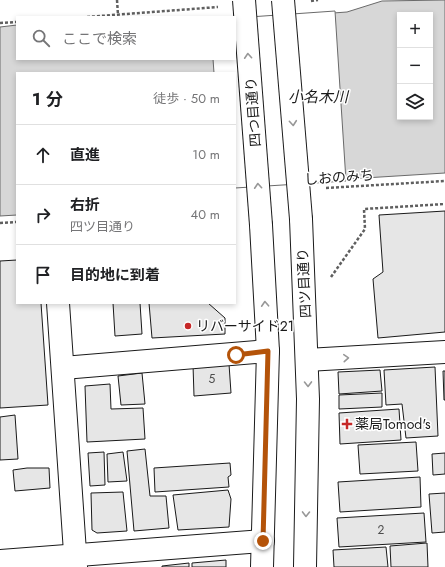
<!DOCTYPE html>
<html lang="ja">
<meta charset="utf-8">
<style>
body{margin:0;font-family:Jost,"Noto Sans JP",sans-serif;background:#f2f2f2;color:#202124}
.controls{position:absolute;right:12px;top:12px;display:grid;overflow:hidden;border-radius:0px;box-shadow:0 2px 6px #0003}
.controls button{width:36px;height:36px;display:grid;place-items:center;padding:0;border:0;border-bottom:1px solid #e0e0e0;background:#fff;color:#202124;font:20px sans-serif}
.stop{position:absolute;width:12px;height:12px;margin:-9px;border:3px solid #b45309;border-radius:50%;background:#fff}
.stop.end{background:#b45309;border-color:#fff;box-shadow:0 1px 4px #0008}
.list{margin:0;padding:0;list-style:none}
h2{display:flex;justify-content:space-between;align-items:center;height:52px;margin:0;padding:0 16px;font-size:17px}
h2 small{font-size:13px;font-weight:400;color:#757577}
.list li{display:grid;grid-template-columns:26px 1fr auto;gap:12px;align-items:center;box-sizing:border-box;height:60px;padding:0 16px;border-top:1px solid #e0e0e0}
.list b{display:block;font-size:15px;white-space:nowrap}
.list p{margin:0;font-size:13px;white-space:nowrap;color:#757577}
.list em{font-size:13px;font-style:normal;color:#757577}
.icon{flex:none;width:22px;height:22px;fill:none;stroke:currentColor;stroke-width:2;stroke-linecap:round;stroke-linejoin:round}
.map{position:relative;flex:none;width:445px;height:567px;overflow:hidden}
.search{position:absolute;background:#fff;box-shadow:0 2px 6px #0003;left:16px;top:16px;width:220px;height:44px;display:flex;align-items:center;gap:10px;box-sizing:border-box;padding:0 14px;border-radius:0px;color:#757577;font-size:15px}
.panel{position:absolute;background:#fff;box-shadow:0 2px 6px #0003;left:16px;top:72px;width:220px;height:232px;border-radius:0px}
.map>svg:first-child{display:block}
.water{fill:#d7d7d7;stroke:#6a6a6a;fill-rule:evenodd}
.pier{fill:#fff;stroke:#6a6a6a}
.building{fill:#e6e6e6;stroke:#1a1a1a}
.lines{fill:none;stroke-linecap:round;stroke-linejoin:round}
.street-casing{stroke:#1a1a1a;stroke-width:24}
.secondary-casing{stroke:#1a1a1a;stroke-width:24}
.path{stroke:#5f5f5f;stroke-width:2.5;stroke-dasharray:3 2;stroke-linecap:butt}
.street{stroke:#fff;stroke-width:22}
.secondary{stroke:#fff;stroke-width:22}
.secondary-bridge-casing{stroke:#1a1a1a;stroke-width:24;stroke-linecap:butt}
.secondary-bridge{stroke:#fff;stroke-width:22}
.oneway{stroke:#989898}
.route{stroke:#b45309;stroke-width:5}
.poi-dot{fill:#c62828;stroke:#fff;stroke-width:1.5}
.labels{text-anchor:middle;dominant-baseline:central;stroke-width:3;stroke-linejoin:round;paint-order:stroke}
.number-label{font-size:12px;fill:#4d4d4d}
.street-label{font-size:14px;fill:#1a1a1a;stroke:#fff}
.poi-label{font-size:14px;fill:#1a1a1a;stroke:#fff;text-anchor:start}
.water-label{font-size:15px;font-style:italic;fill:#1a1a1a;stroke:#fff}
</style>
<div class="map">
<svg width="445" height="567" viewBox="0 0 445 567">
<rect width="100%" height="100%" fill="#fff"/>
<path class="water" d="M 445,0 L 445,173 L 235,186 L 235,73 L 17,73 L 17,215 L 0,216 L 0,27 L 17,25 L 17,59 L 235,59 L 235,20 L 347,12 L 382,1 ZM 400,15 L 430,15 L 430,117 L 400,117 Z"/>
<path class="pier" d="M 335,11 L 346,181 L 235,188 L 235,73 L 214,73 L 213,59 L 235,59 L 235,18 Z"/>
<g class="building">
<path d="M 445,211 L 445,332 L 378,338 L 373,279 L 383,272 L 379,215 Z"/>
<path d="M 17,260 L 17,303 L 41,303 L 48,405 L 0,408 L 0,261 Z"/>
<path d="M 113,303 L 140,303 L 142,334 L 115,336 Z"/>
<path d="M 149,303 L 208,303 L 225,318 L 225,334 L 152,338 Z"/>
<path d="M 229,364 L 231,393 L 194,396 L 193,365 Z"/>
<path d="M 435,367 L 438,436 L 406,438 L 402,404 L 386,405 L 384,370 Z"/>
<path d="M 380,370 L 382,391 L 339,394 L 338,372 Z"/>
<path d="M 443,371 L 445,371 L 445,400 L 444,400 Z"/>
<path d="M 142,373 L 145,404 L 121,405 L 118,376 Z"/>
<path d="M 110,384 L 111,409 L 143,408 L 145,439 L 87,442 L 85,386 Z"/>
<path d="M 382,393 L 382,407 L 339,409 L 339,395 Z"/>
<path d="M 399,409 L 401,440 L 340,444 L 339,413 Z"/>
<path d="M 15,415 L 18,459 L 0,460 L 0,417 Z"/>
<path d="M 416,442 L 418,471 L 360,474 L 358,445 Z"/>
<path d="M 145,449 L 150,496 L 166,496 L 169,528 L 134,531 L 127,451 Z"/>
<path d="M 104,452 L 105,485 L 90,486 L 88,453 Z"/>
<path d="M 123,452 L 127,481 L 108,482 L 107,454 Z"/>
<path d="M 445,453 L 445,474 L 433,475 L 432,454 Z"/>
<path d="M 230,463 L 231,475 L 228,477 L 229,487 L 155,492 L 154,468 Z"/>
<path d="M 27,468 L 49,468 L 50,488 L 15,491 L 13,470 Z"/>
<path d="M 420,477 L 421,507 L 340,512 L 338,482 Z"/>
<path d="M 228,490 L 231,499 L 229,527 L 178,530 L 173,495 Z"/>
<path d="M 123,492 L 127,531 L 97,533 L 92,530 L 91,493 Z"/>
<path d="M 445,493 L 445,532 L 432,533 L 429,494 Z"/>
<path d="M 424,513 L 426,542 L 339,547 L 337,518 Z"/>
<path d="M 427,543 L 428,567 L 391,567 L 390,546 Z"/>
<path d="M 386,547 L 388,567 L 334,567 L 333,550 Z"/>
<path d="M 226,560 L 226,567 L 192,567 L 192,563 Z"/>
<path d="M 189,563 L 189,567 L 162,567 L 162,566 Z"/>
</g>
<g class="lines">
<g class="street-casing">
<g id="street">
<path d="M 58,303 L 76,567"/>
<path d="M 307,360 L 445,352"/>
<path d="M 63,368 L 268,351"/>
<path d="M 0,561 L 263,541"/>
</g>
</g>
<g class="secondary-casing">
<g id="secondary">
<path d="M 301,219 L 308,399 L 305,567"/>
<path d="M 261,225 L 268,351 L 262,567"/>
</g>
</g>
<g class="path">
<path d="M 117,0 L 118,15"/>
<path d="M 311,1 L 318,0"/>
<path d="M 87,17 L 218,7"/>
<path d="M 0,23 L 17,22"/>
<path d="M 326,188 L 445,181"/>
<path d="M 0,223 L 17,222"/>
<path d="M 331,277 L 365,229 L 364,209 L 445,204"/>
</g>
<use href="#street" class="street"/>
<use href="#secondary" class="secondary"/>
<g class="secondary-bridge-casing">
<g id="secondary-bridge">
<path d="M 244,0 L 261,225"/>
<path d="M 283,0 L 301,219"/>
</g>
</g>
<use href="#secondary-bridge" class="secondary-bridge"/>
</g>
<defs><path id="oneway-chevron" d="M-2-3.5L2.5 0L-2 3.5" fill="none" stroke-width="1.6" stroke-linecap="round" stroke-linejoin="round"/></defs>
<g class="oneway">
<use href="#oneway-chevron" transform="translate(248 56) rotate(-94)"/>
<use href="#oneway-chevron" transform="translate(293 123) rotate(85)"/>
<use href="#oneway-chevron" transform="translate(258 186) rotate(-94)"/>
<use href="#oneway-chevron" transform="translate(265 304) rotate(-93)"/>
<use href="#oneway-chevron" transform="translate(346 358) rotate(-4)"/>
<use href="#oneway-chevron" transform="translate(308 384) rotate(89)"/>
<use href="#oneway-chevron" transform="translate(306 514) rotate(91)"/>
</g>
<g class="lines">
<path class="route" d="M 236,355 L 268,351 L 263,541"/>
</g>
<g class="poi-dot">
<circle cx="188" cy="326" r="4"/>
<path d="M345 418h4v4h4v4h-4v4h-4v-4h-4v-4h4z"/>
</g>
<g class="labels">
<g class="number-label">
<text x="212" y="379">5</text>
<text x="381" y="530">2</text>
</g>
<g class="street-label">
<text transform="translate(253 112) rotate(-94)">四つ目通り</text>
<text transform="translate(339 177) rotate(-4)">しおのみち</text>
<text transform="translate(304 283) rotate(-93)">四ツ目通り</text>
</g>
<g class="poi-label">
<text x="196" y="326">リバーサイド21</text>
<text x="355" y="424">薬局Tomod's</text>
</g>
<g class="water-label">
<text x="318" y="97">小名木川</text>
</g>
</g>
</svg>
<div class="controls">
<button>+</button>
<button>−</button>
<button><svg class="icon" aria-label="layers" viewBox="0 0 24 24"><path d="M12 4l9 5-9 5-9-5zM3 14l9 5 9-5"/></svg></button>
</div>
<div class="stop" style="left:236px;top:355px"></div>
<div class="stop end" style="left:263px;top:541px"></div>
<div class="search"><svg class="icon" aria-label="search" viewBox="0 0 24 24"><circle cx="10" cy="10" r="6"/><path d="M15 15l6 6"/></svg>ここで検索</div>
<section class="panel">
<h2>1 分<small>徒歩 · 50 m</small></h2>
<ul class="list">
<li><svg class="icon" aria-label="ahead" viewBox="0 0 24 24"><path d="M12 20V5M6 11l6-6 6 6"/></svg><div><b>直進</b></div><em>10 m</em></li>
<li><svg class="icon" aria-label="right" viewBox="0 0 24 24"><path d="M7 20v-9h11M14 6l5 5-5 5"/></svg><div><b>右折</b><p>四ツ目通り</p></div><em>40 m</em></li>
<li><svg class="icon" aria-label="arrive" viewBox="0 0 24 24"><path d="M6 21V4h12l-3 4 3 4H6"/></svg><div><b>目的地に到着</b></div></li>
</ul>
</section>
</div>
